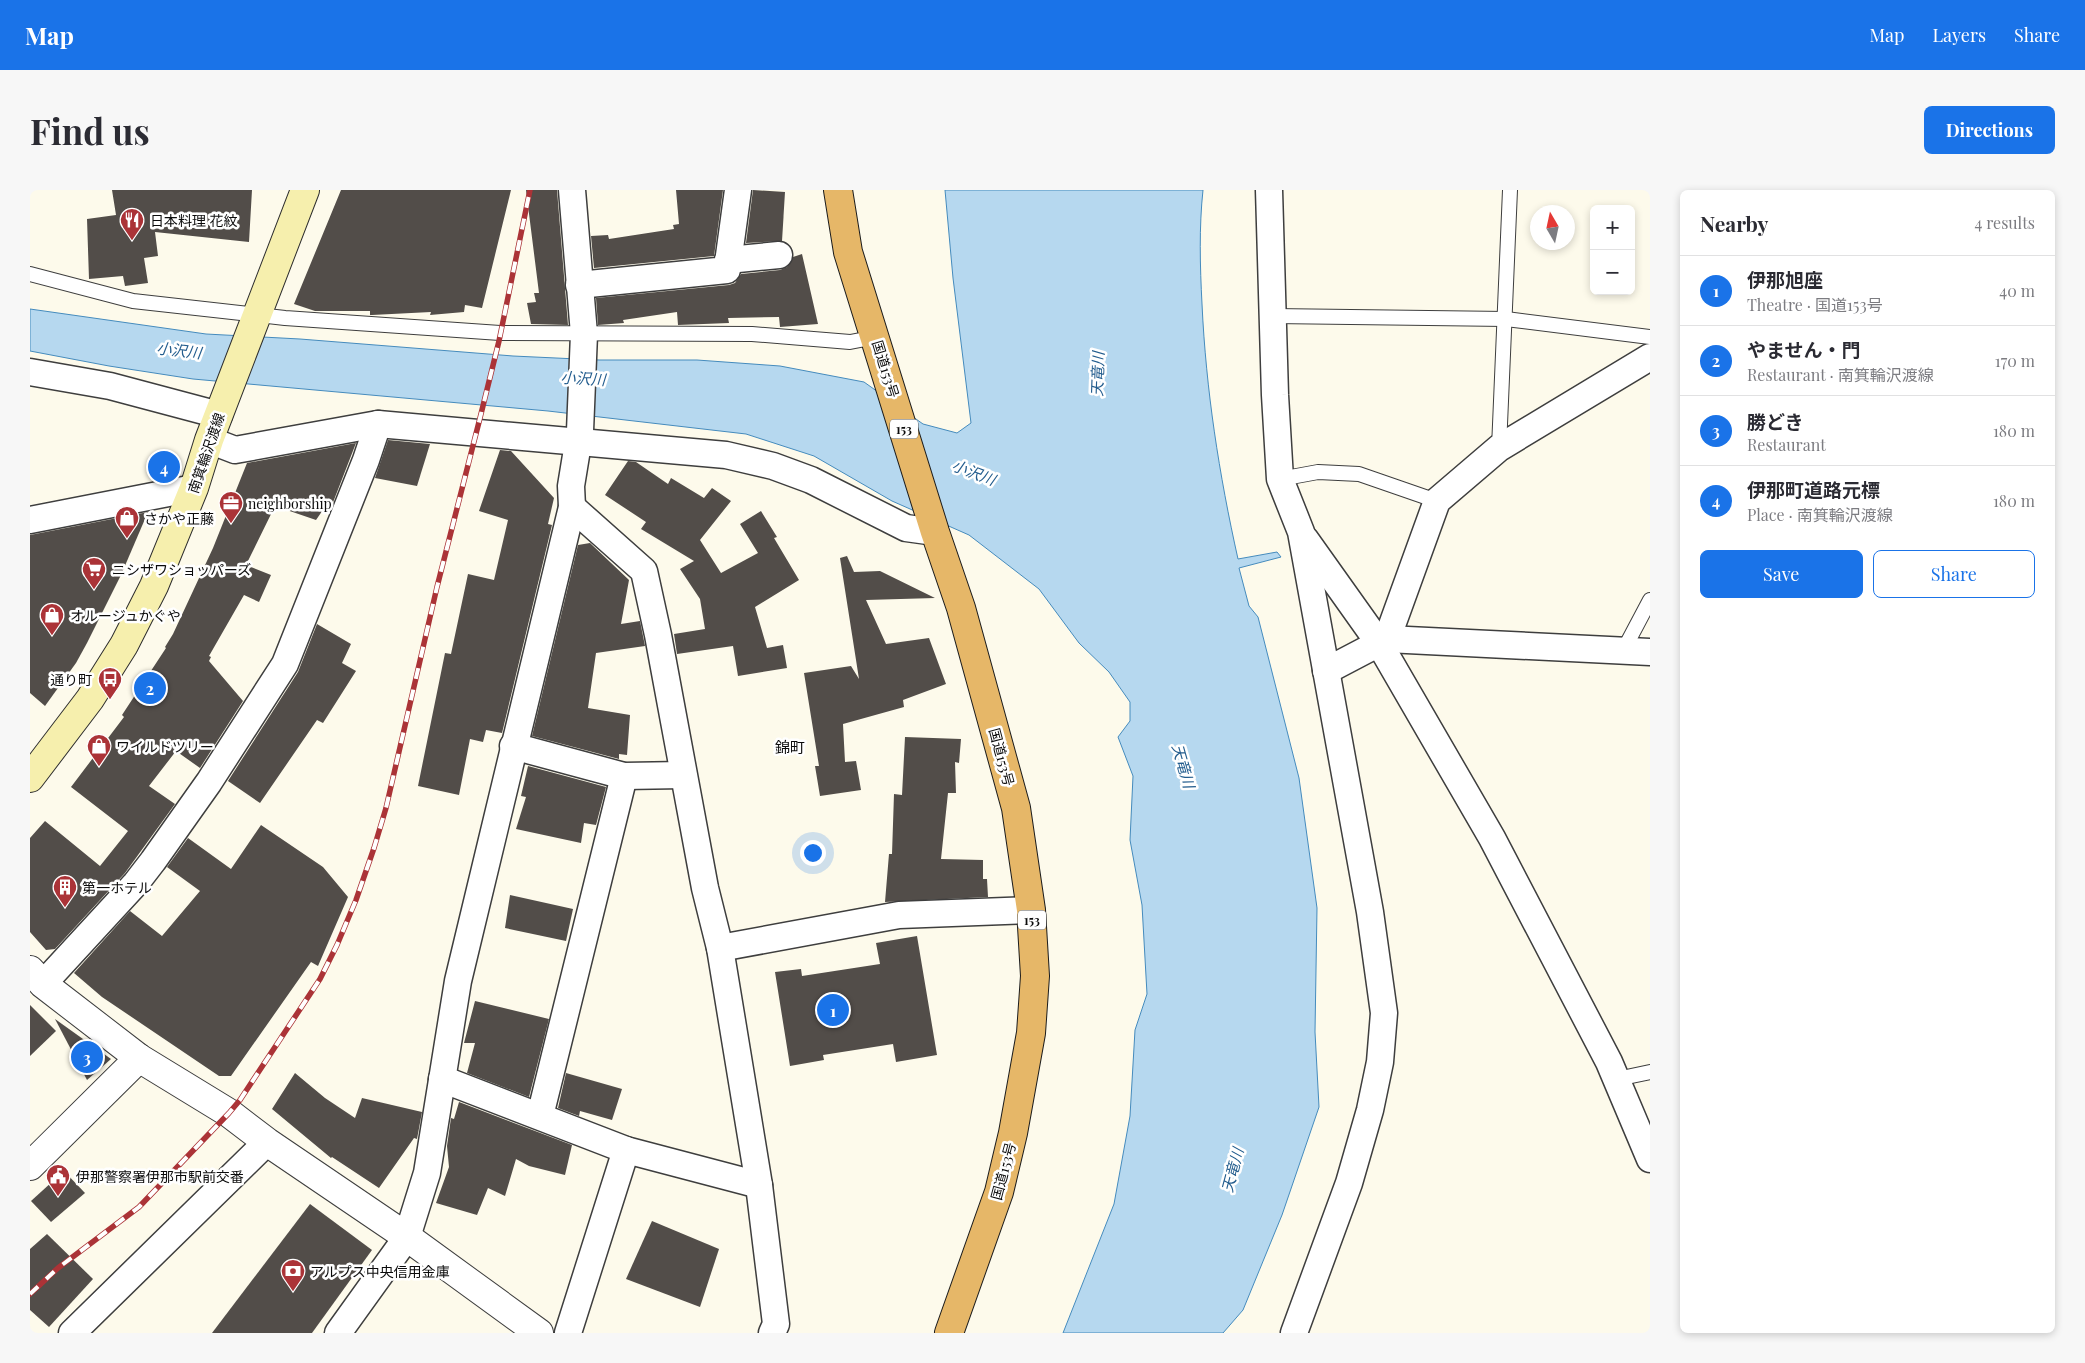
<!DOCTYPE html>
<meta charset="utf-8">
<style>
body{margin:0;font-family:"Playfair Display","Noto Sans JP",serif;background:#f7f7f7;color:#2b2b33}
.controls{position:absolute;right:15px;top:15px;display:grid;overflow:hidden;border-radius:8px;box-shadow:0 2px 8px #0003}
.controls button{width:45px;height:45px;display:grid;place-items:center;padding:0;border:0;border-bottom:1px solid #e1e1e2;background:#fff;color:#2b2b33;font:25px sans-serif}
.compass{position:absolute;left:1500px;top:15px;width:45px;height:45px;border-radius:50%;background:#fff;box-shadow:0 2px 8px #0003;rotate:351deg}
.you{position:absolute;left:782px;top:662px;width:18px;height:18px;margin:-12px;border:4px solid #fff;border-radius:50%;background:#1a73e8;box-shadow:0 0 0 8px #1a73e833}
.badge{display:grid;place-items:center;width:32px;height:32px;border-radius:50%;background:#1a73e8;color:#fff;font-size:16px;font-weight:700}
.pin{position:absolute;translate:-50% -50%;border:2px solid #fff;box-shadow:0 1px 5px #0006}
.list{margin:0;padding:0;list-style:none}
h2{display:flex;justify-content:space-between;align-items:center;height:65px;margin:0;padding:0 20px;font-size:21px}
h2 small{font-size:16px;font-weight:400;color:#7c7c81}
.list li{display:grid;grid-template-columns:32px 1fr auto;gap:15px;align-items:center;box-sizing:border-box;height:70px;padding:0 20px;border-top:1px solid #e1e1e2}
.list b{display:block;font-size:19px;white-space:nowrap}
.list p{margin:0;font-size:16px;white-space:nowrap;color:#7c7c81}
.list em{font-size:16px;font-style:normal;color:#7c7c81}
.actions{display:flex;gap:10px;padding:15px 20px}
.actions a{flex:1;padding:11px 0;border:1px solid #1a73e8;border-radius:8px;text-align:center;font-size:18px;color:#1a73e8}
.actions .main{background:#1a73e8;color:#fff}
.map{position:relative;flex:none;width:1620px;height:1143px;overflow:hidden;border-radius:8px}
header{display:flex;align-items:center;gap:30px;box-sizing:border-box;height:70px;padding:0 25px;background:#1a73e8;color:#fff}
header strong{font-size:24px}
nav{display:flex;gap:28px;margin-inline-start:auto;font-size:18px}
.intro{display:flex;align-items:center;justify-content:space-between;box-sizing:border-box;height:120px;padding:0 30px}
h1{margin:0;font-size:35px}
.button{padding:12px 22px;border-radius:8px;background:#1a73e8;color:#fff;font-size:18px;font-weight:700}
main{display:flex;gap:30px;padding:0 30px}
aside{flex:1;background:#fff;border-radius:8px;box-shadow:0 2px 8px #0003}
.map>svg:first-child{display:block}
.water{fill:#b6d8ef;stroke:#458bbd}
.building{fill:#524d49}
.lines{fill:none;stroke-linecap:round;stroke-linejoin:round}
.service-casing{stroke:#3e3e3e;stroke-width:16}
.minor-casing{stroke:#3e3e3e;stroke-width:29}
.tertiary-casing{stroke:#3e3e3e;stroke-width:30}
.secondary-casing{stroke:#2d2d2d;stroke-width:30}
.trunk-casing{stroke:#1c1c1c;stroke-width:30}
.service{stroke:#fff;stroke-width:14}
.minor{stroke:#fff;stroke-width:26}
.tertiary{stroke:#fff;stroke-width:28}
.secondary{stroke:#f6efad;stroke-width:28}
.trunk{stroke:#e6b768;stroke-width:28}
.rail-casing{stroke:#ab3337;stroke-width:5.5}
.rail{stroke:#fff;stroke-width:4;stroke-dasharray:11;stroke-linecap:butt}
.labels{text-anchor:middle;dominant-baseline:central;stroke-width:5;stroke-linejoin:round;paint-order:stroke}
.shield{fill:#fff;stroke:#545454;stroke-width:1}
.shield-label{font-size:12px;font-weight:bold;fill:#0b0b0b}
.poi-label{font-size:14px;fill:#0b0b0b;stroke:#fff;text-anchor:start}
.street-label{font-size:14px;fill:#0b0b0b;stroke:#fff}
.water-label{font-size:15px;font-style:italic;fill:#235d8e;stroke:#fff}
.neighbourhood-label{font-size:15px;fill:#0b0b0b;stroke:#fff}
</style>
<header>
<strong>Map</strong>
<nav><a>Map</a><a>Layers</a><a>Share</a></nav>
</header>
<div class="intro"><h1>Find us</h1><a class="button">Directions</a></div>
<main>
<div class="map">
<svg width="1620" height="1143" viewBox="0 0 1620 1143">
<rect width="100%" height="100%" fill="#fdfaeb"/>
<path class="water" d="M 915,0 L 1173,0 C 1169,37 1170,76 1172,114 C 1176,200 1189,284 1208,369 L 1247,362 L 1251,367 L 1209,378 L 1219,416 L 1228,427 L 1269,588 L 1287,718 L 1285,842 L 1289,917 L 1252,1025 L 1213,1120 L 1193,1143 L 1033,1143 L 1084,1014 L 1100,926 L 1105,840 L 1117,804 L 1112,715 L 1100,650 L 1103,586 L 1088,547 L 1100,531 L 1100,512 L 1079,482 L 1049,453 L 1009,399 L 939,345 L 862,311 L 784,266 L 716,244 L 518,221 L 163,189 L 79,176 L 0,161 L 0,119 L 176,144 L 270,149 L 483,166 L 569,170 L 667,170 L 750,176 L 834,192 L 893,234 L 927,243 L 941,233 L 923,88 Z"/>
<g class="building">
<path d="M 82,0 L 222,0 L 219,52 L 125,42 L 128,66 L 114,68 L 118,93 L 95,96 L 93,86 L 59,89 L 57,29 L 86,25 Z"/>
<path d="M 311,0 L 481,0 L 452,118 L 435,115 L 434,122 L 400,125 L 401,122 L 342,125 L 340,125 L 340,121 L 285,121 L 264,114 Z"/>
<path d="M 496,0 L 527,0 L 538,135 L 501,134 L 497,113 L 506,112 L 504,103 L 509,103 Z"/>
<path d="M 646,0 L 693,0 L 684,66 L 564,78 L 561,46 L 578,45 L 579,49 L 644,39 L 643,35 L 649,34 Z"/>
<path d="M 723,0 L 755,2 L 752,51 L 716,53 Z"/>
<path d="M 772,64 L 788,134 L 750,137 L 749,127 L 698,128 L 699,133 L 648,135 L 647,122 L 593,130 L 594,133 L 568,135 L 566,108 L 699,95 L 705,93 L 711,84 L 750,80 L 757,77 L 763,67 Z"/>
<path d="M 358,250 L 400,254 L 387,296 L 345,288 Z"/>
<path d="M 326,253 L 302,315 L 297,314 L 286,330 L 245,316 L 216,375 L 241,385 L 229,412 L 214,405 L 179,466 L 181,467 L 179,471 L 213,511 L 170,578 L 146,561 L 119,596 L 145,614 L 95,683 L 25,759 L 16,760 L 0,742 L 0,648 L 15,631 L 70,676 L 98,641 L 41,597 L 94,527 L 92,525 L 136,458 L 135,457 L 143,444 L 183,358 L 217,273 Z"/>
<path d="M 470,260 L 481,261 L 524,308 L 518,334 L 522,335 L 472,543 L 456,540 L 453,552 L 440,549 L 429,605 L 388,596 L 415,463 L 421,464 L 438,384 L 464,390 L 478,330 L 449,321 Z"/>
<path d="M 598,271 L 606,272 L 638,294 L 641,288 L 674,308 L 682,298 L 701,311 L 670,350 L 691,383 L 728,363 L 710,334 L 731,321 L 747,347 L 744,348 L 769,390 L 725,417 L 737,458 L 753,455 L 757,478 L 708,486 L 703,456 L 647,464 L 644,444 L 675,439 L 670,409 L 650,379 L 664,371 L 611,339 L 616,332 L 575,305 Z"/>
<path d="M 118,322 L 91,385 L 57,453 L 46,473 L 15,516 L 0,503 L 0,345 Z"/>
<path d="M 560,353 L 599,390 L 591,434 L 610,431 L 615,456 L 566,463 L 558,518 L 600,525 L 597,565 L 589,564 L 589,569 L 502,546 L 548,355 Z"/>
<path d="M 817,366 L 824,382 L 850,381 L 905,408 L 836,410 L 856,454 L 899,448 L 916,494 L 873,510 L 874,517 L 813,534 L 815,572 L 826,571 L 831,600 L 790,606 L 785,576 L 789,576 L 774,483 L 821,476 L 829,489 L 810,368 Z"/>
<path d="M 287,434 L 321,454 L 312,473 L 326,481 L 293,533 L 287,530 L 230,613 L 198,591 L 268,482 Z"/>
<path d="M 875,547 L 931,549 L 929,573 L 925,572 L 926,603 L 918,603 L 911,669 L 953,670 L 953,689 L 957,689 L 958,707 L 855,712 L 859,664 L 862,664 L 864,604 L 872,605 Z"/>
<path d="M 498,576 L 576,597 L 566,635 L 554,633 L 551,653 L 486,639 L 496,607 L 491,606 Z"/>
<path d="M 231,635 L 293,677 L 318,707 L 288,776 L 281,772 L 201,886 L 189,886 L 72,807 L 44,783 L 100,721 L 132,746 L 170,701 L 137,677 L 158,648 L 201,679 Z"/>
<path d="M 480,705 L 543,719 L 536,751 L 475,738 Z"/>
<path d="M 887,746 L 907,865 L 866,872 L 863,854 L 793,865 L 794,870 L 760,876 L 745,782 L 771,779 L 772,786 L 850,774 L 846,753 Z"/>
<path d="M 445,811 L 519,829 L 499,907 L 437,883 L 445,853 L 434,853 Z"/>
<path d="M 0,815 L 26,841 L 0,866 Z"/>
<path d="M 25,829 L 81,869 L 57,890 Z"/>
<path d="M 265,883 L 295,908 L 325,928 L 332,908 L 392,922 L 387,949 L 384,948 L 349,998 L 302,967 L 301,968 L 242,919 Z"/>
<path d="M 536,883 L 592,899 L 582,930 L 550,921 L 549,926 L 528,918 Z"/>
<path d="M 429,912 L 542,955 L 535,985 L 499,976 L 486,969 L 475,1006 L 458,998 L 447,1025 L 406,1013 L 419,977 L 417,956 L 421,928 L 424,929 Z"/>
<path d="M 34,981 L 55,1003 L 21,1032 L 1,1011 Z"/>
<path d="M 280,1014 L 342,1060 L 282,1143 L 182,1143 Z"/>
<path d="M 622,1031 L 689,1059 L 670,1117 L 596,1089 Z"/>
<path d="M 17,1044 L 63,1089 L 19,1137 L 0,1120 L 0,1059 Z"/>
</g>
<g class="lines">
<g class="service-casing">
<g id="service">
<path d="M 0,84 L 103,111 L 255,128 L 470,143 L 722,144 L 820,152 L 846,147"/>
<path d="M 1243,126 L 1476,129 L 1620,147"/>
<path d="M 1469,258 L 1480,0"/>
<path d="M 1250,289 L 1288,282 L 1329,284 L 1407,311"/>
<path d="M 1593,461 L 1620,410"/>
<path d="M 1587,889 L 1620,882"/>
</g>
</g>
<g class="minor-casing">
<g id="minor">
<path d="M 1239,0 L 1245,205 L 1250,289 L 1271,342 L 1340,722 L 1354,823 L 1350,872 L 1340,920 L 1319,993 L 1264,1143"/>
<path d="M 698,70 L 749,65"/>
<path d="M 549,95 L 697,80 L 708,0"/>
<path d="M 0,182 L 80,196 L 189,225"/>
<path d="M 179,250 L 205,260 L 348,234 L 696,265 L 743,276 L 781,290 L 876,338 L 905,342"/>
<path d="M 542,317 L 614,381 L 628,445 L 675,698 L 690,758 L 729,995 L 746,1134 L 742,1143"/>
<path d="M 0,330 L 164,298"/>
<path d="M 1275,349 L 1349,453 L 1462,648 L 1579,872 L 1620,969"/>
<path d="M 1357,449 L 1407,311 L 1469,258 L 1620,167"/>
<path d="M 1296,481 L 1357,449 L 1620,462"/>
<path d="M 483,556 L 594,586 L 653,585"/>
<path d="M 690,758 L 869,725 L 1001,720"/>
<path d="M 13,794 L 106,693 L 123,671 L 179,592 L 255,474 L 336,270 L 348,234"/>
<path d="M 412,889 L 596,960 L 729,995"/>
<path d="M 510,926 L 594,586"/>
<path d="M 42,1143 L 237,952"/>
<path d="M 308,1143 L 377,1047 L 397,983 L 428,791 L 542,317 L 541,296 L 550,241 L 554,144 L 542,0"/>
<path d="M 538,1143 L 596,960"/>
</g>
</g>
<g class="tertiary-casing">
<g id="tertiary">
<path d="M 0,780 L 13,794 L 109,868 L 199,923 L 237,952 L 377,1047 L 509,1143"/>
<path d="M 0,976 L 109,868"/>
</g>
</g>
<g class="secondary-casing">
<path id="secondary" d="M 0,588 L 60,509 L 94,455 L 124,396 L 164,298 L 179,250 L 275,0"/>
</g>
<g class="trunk-casing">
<path id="trunk" d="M 808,0 L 818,62 L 905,342 L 931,418 L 986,618 L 1001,720 L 1005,786 L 1001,843 L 983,943 L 969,1002 L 919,1143"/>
</g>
<use href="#service" class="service"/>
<use href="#minor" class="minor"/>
<use href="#tertiary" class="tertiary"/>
<use href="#secondary" class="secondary"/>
<use href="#trunk" class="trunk"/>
<g class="rail-casing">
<path id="rail" d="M 0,1104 L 28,1078 L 109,1017 L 199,923 L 210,910 L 290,789 L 307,755 L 326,710 L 344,658 L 356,618 L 407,397 L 450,228 L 469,151 L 500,0"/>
</g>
<use href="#rail" class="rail"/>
</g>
<defs>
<g id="restaurant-pin" transform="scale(1.25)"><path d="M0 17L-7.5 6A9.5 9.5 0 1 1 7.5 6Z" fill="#ab3337" stroke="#fff"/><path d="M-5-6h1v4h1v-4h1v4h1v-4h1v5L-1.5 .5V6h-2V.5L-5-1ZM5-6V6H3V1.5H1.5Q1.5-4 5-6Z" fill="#fff"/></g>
<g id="office-pin" transform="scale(1.25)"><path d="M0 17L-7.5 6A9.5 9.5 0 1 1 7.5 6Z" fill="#ab3337" stroke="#fff"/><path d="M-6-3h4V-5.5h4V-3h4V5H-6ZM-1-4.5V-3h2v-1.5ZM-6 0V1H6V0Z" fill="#fff"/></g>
<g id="shop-pin" transform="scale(1.25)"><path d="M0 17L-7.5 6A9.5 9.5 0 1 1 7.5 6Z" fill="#ab3337" stroke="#fff"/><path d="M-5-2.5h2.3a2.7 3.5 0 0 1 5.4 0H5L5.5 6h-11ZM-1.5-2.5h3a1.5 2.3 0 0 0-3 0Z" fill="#fff"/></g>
<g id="supermarket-pin" transform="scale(1.25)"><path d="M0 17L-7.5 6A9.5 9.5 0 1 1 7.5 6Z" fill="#ab3337" stroke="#fff"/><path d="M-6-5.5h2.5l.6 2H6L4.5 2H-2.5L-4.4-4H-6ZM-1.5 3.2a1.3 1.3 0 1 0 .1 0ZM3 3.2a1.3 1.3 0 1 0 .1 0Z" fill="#fff"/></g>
<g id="bus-pin" transform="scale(1.25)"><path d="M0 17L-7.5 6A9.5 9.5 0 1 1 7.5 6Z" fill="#ab3337" stroke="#fff"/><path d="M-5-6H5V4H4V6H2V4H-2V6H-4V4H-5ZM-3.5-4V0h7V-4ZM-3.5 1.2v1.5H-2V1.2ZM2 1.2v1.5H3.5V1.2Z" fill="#fff"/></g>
<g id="building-pin" transform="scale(1.25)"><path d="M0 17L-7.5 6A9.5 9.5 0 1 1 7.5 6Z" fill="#ab3337" stroke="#fff"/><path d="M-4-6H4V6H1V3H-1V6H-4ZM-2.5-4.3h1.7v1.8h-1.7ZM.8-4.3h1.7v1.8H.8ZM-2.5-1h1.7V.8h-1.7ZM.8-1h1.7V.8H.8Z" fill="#fff"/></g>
<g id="civic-pin" transform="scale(1.25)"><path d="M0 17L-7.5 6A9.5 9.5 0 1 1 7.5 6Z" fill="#ab3337" stroke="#fff"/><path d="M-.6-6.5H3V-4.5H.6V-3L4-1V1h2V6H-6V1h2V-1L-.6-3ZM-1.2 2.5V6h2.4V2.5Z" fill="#fff"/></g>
<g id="bank-pin" transform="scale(1.25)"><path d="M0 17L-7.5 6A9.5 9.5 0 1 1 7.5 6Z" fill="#ab3337" stroke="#fff"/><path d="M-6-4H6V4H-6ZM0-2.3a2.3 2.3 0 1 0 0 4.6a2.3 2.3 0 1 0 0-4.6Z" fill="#fff"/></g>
</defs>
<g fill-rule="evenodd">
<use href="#restaurant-pin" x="102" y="30"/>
<use href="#office-pin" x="201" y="313"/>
<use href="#shop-pin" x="97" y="328"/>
<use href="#supermarket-pin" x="64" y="379"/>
<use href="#shop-pin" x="22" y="425"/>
<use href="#bus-pin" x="80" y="489"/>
<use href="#shop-pin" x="69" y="556"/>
<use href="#building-pin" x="35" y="697"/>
<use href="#civic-pin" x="28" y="986"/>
<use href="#bank-pin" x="263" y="1081"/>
</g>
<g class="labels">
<g class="shield">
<rect x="860" y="229.5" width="28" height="19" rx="4"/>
<rect x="988" y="720.5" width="28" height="19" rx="4"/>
</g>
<g class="shield-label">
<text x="874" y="239">153</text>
<text x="1002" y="730">153</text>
</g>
<g class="poi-label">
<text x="120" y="30">日本料理 花紋</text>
<text x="218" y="313">neighborship</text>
<text x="114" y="328">さかや正藤</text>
<text x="82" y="379">ニシザワショッパーズ</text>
<text x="40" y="425">オルージュかぐや</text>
<text x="62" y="489" text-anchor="end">通り町</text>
<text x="86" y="556">ワイルドツリー</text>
<text x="52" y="697">第一ホテル</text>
<text x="46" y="986">伊那警察署伊那市駅前交番</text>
<text x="280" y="1081">アルプス中央信用金庫</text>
</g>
<g class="street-label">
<text transform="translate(856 179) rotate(73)">国道153号</text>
<text transform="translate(176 263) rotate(-71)">南箕輪沢渡線</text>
<text transform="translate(972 567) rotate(75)">国道153号</text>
<text transform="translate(973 981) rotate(-75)">国道153号</text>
</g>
<g class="water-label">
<text transform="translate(149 160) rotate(7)">小沢川</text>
<text transform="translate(1067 184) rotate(-88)">天竜川</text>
<text transform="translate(553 188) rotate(3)">小沢川</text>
<text transform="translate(944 282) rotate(21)">小沢川</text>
<text transform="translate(1154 576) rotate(74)">天竜川</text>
<text transform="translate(1202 980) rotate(-75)">天竜川</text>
</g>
<g class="neighbourhood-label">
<text x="760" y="557">錦町</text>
</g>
</g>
</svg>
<div class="controls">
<button>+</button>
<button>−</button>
</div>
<svg class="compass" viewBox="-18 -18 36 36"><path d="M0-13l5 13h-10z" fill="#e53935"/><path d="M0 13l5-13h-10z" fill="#7c7c81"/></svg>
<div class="you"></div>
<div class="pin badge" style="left:803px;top:820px">1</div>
<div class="pin badge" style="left:120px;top:498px">2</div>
<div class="pin badge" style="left:57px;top:867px">3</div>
<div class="pin badge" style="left:134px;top:277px">4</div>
</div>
<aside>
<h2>Nearby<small>4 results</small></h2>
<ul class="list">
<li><span class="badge">1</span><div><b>伊那旭座</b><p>Theatre · 国道153号</p></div><em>40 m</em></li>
<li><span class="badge">2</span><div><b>やません・門</b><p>Restaurant · 南箕輪沢渡線</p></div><em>170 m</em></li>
<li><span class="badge">3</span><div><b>勝どき</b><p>Restaurant</p></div><em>180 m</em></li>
<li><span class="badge">4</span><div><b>伊那町道路元標</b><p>Place · 南箕輪沢渡線</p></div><em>180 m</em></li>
</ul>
<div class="actions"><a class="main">Save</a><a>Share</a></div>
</aside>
</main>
